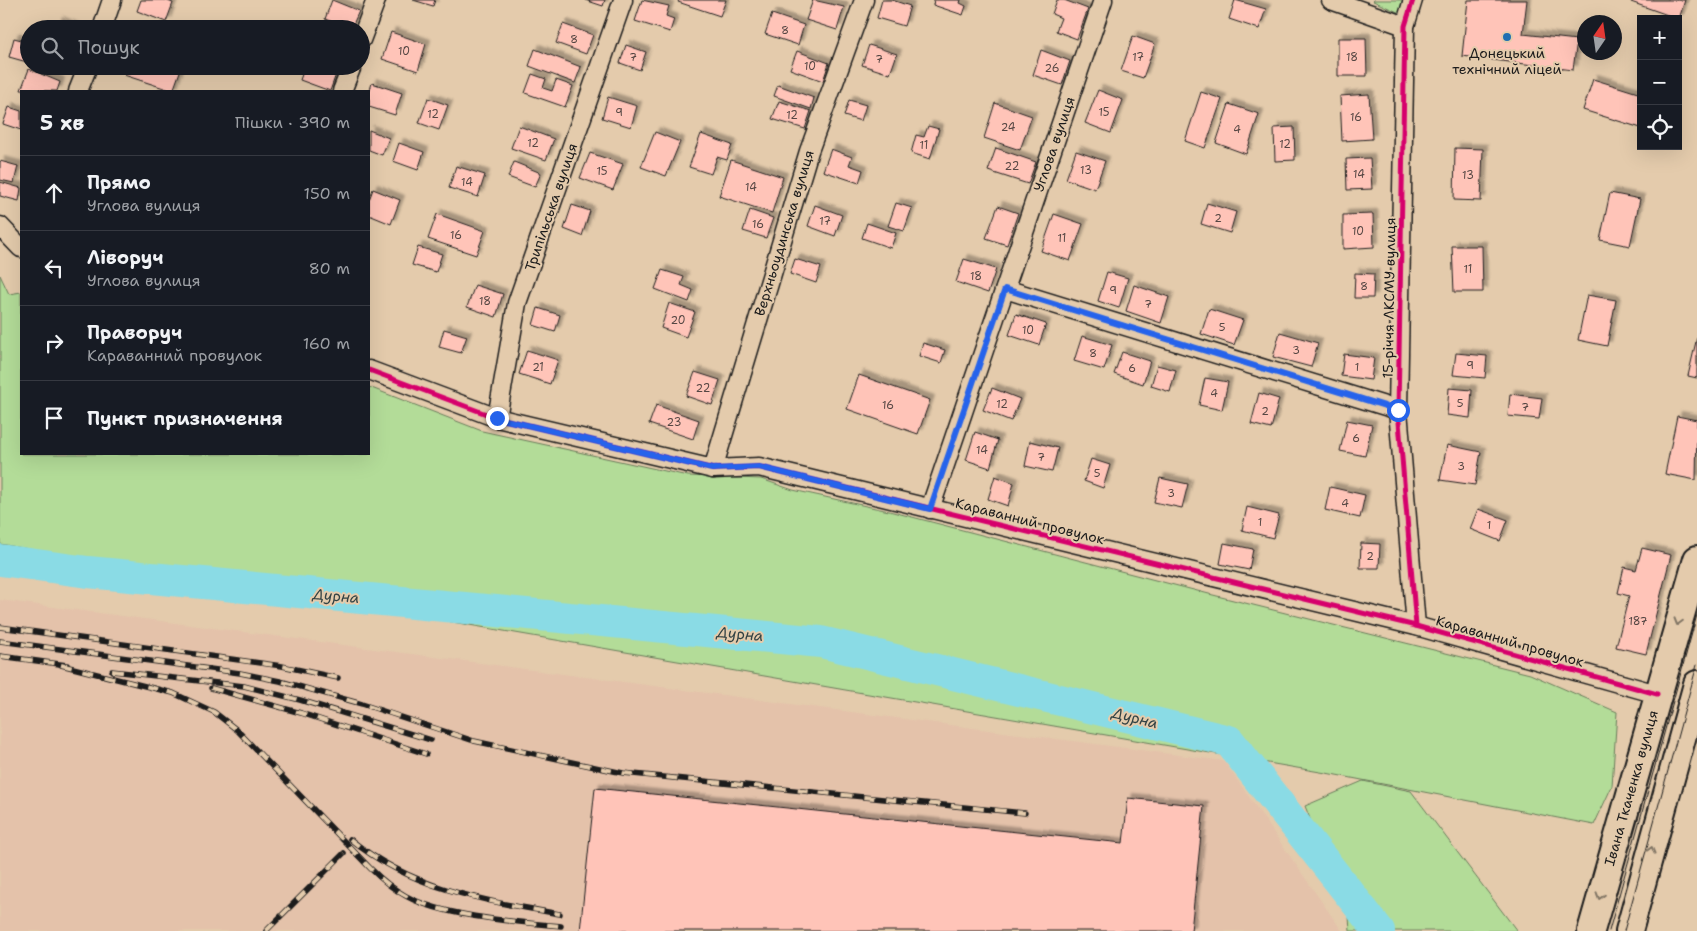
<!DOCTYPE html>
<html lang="uk">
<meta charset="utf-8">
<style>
body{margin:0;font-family:"Shantell Sans",sans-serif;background:#242831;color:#f1f3f6}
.controls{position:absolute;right:15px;top:15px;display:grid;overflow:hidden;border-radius:0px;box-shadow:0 5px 20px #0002}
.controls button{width:45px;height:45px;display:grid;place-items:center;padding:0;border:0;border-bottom:1px solid #363941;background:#171b24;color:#f1f3f6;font:25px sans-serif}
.compass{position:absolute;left:1577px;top:15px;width:45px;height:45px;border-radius:50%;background:#171b24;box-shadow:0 5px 20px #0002;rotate:13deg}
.stop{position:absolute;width:15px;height:15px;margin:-11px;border:4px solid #2563eb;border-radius:50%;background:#fff}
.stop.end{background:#2563eb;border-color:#fff;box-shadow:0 1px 5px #0008}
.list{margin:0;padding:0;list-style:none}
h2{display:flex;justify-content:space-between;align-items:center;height:65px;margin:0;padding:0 20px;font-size:21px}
h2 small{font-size:16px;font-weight:400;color:#9ea1a6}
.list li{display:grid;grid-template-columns:32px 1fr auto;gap:15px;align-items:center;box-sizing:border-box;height:75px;padding:0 20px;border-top:1px solid #363941}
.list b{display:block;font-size:19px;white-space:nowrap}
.list p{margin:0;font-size:16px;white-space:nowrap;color:#9ea1a6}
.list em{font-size:16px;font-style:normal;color:#9ea1a6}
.icon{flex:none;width:28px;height:28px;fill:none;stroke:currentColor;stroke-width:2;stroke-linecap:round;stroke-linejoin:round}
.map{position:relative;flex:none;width:1697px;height:931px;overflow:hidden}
.search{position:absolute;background:#171b24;box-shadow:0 5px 20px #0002;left:20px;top:20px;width:350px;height:55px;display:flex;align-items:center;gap:12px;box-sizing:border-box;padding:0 18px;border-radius:28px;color:#9ea1a6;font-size:19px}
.panel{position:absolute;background:#171b24;box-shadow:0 5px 20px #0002;left:20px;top:90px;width:350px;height:365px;border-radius:0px}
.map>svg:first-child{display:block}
.built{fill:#e4c2aa}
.green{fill:#b3dc98;stroke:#687c5a}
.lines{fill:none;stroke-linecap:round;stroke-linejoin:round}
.river{stroke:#8adbe5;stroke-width:32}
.building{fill:#ffc4b8;stroke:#1c1c1c;filter:url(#shadow)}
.street-casing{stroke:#1c1c1c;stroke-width:21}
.secondary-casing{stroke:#1c1c1c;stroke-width:30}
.street{stroke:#e4cbac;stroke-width:18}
.secondary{stroke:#e4cbac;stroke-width:26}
.tram{stroke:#1c1c1c;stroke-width:1}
.rail-casing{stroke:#1c1c1c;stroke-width:5.5}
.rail{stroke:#e4cbac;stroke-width:4;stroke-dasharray:11;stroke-linecap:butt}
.cycleway-casing{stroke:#e4cbac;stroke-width:8}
.cycleway{stroke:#d6006c;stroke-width:5}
.oneway{stroke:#807464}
.route{stroke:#2563eb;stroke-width:6}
.poi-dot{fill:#1f6fb2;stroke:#e4cbac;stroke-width:2}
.labels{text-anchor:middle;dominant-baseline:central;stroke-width:4;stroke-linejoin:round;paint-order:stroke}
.number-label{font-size:11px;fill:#554643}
.poi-label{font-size:14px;fill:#1c1c1c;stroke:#e4cbac}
.street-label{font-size:14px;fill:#1c1c1c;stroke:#e4cbac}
.water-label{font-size:15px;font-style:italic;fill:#324244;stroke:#e4cbac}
</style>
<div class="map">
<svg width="1697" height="931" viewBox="0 0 1697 931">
<defs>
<filter id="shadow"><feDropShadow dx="4.5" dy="-4.5" stdDeviation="1" flood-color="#0004"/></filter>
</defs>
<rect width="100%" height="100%" fill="#e4cbac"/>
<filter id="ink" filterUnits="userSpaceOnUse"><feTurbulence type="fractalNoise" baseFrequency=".02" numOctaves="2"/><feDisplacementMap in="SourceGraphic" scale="10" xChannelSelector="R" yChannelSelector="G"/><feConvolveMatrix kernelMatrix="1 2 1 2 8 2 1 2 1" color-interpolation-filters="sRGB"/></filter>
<g filter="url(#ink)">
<path class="built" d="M 0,600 L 1224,761 L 1342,931 L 0,931 Z"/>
<g class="green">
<path d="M 1402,0 L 1400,13 L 1373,1 L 1374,0 Z"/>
<path d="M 0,275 L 9,294 L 21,292 L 21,454 L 369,454 L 369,387 L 482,431 L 688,476 L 761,479 L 793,490 L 889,511 L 1209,594 L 1530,674 L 1617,712 L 1612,786 L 1594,825 L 1326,773 L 0,544 Z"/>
<path d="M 1363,781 L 1411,791 L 1517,931 L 1350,931 L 1349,917 L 1305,806 Z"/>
</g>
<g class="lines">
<path class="river" d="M 0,560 L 88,572 L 821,642 L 1229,741 L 1379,931"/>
</g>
<g class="building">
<path d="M 141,0 L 165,0 L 173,3 L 166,22 L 137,11 Z"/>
<path d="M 332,0 L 359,11 L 351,29 L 325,19 Z"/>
<path d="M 413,0 L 435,0 L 433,6 Z"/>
<path d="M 585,0 L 605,0 L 603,6 Z"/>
<path d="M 642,0 L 669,6 L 666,16 L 674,19 L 670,32 L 635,21 Z"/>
<path d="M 679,0 L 726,0 L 720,16 L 678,2 Z"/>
<path d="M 813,0 L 844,7 L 837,30 L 806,20 Z"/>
<path d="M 882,0 L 892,0 L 910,6 L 904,26 L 877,18 Z"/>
<path d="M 934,0 L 961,0 L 960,3 L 966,6 L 963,15 L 933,5 Z"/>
<path d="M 1057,0 L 1064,0 L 1088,9 L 1077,39 L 1056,31 L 1061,18 L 1052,14 Z"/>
<path d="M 1235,0 L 1266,9 L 1259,29 L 1229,19 Z"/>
<path d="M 1468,0 L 1527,0 L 1523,34 L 1577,40 L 1573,70 L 1462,56 Z"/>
<path d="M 1632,0 L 1685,0 L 1679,19 L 1631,2 Z"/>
<path d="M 772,14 L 804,25 L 798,45 L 765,34 Z"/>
<path d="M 58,21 L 78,29 L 56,29 Z"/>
<path d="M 563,24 L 593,35 L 586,54 L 556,43 Z"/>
<path d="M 391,32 L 426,44 L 418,71 L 382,59 Z"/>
<path d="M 1133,36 L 1155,44 L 1143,78 L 1121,71 Z"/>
<path d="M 14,38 L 29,42 L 27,62 L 9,57 Z"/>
<path d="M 1338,38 L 1366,38 L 1367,76 L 1338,76 Z"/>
<path d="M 626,45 L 646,52 L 640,70 L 620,63 Z"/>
<path d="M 869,45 L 897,54 L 890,74 L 862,65 Z"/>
<path d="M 535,49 L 581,67 L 575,83 L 529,66 Z"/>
<path d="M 1041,50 L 1070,61 L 1062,85 L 1033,75 Z"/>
<path d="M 797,51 L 829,63 L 823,81 L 790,69 Z"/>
<path d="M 54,66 L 69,66 L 66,71 Z"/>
<path d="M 127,66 L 182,66 L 173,91 L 124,75 Z"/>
<path d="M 305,66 L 339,66 L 330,91 L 300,80 Z"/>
<path d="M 29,69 L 60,82 L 57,91 L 21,90 Z"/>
<path d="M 532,74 L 546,79 L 543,88 L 552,91 L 556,80 L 573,86 L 565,107 L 525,93 Z"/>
<path d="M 1593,79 L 1641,94 L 1641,128 L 1583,110 Z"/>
<path d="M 372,83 L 402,93 L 395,115 L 369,107 L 369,93 Z"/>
<path d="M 778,85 L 814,98 L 811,109 L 774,96 Z"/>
<path d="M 1098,90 L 1123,100 L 1111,133 L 1085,123 Z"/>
<path d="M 1201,92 L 1222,99 L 1205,148 L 1185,141 Z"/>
<path d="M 1369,94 L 1372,139 L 1342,141 L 1340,96 Z"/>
<path d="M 608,97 L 637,106 L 631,127 L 602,118 Z"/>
<path d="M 428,98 L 448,105 L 439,130 L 419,123 Z"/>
<path d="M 849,100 L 866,105 L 861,121 L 844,116 Z"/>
<path d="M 779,101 L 811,111 L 805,129 L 772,119 Z"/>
<path d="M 995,103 L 1032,116 L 1020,150 L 984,138 Z"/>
<path d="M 1229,104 L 1259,114 L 1246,154 L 1216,143 Z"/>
<path d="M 9,107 L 21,111 L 21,130 L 3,124 Z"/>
<path d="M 519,126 L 554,139 L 546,160 L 511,148 Z"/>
<path d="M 928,126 L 939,129 L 930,159 L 911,153 L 916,135 L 924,137 Z"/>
<path d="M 1294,127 L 1295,160 L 1275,161 L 1274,128 Z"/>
<path d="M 369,130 L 389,138 L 382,155 L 369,150 Z"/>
<path d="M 655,132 L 680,142 L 666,176 L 641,167 Z"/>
<path d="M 701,134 L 732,145 L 727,160 L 717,157 L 711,174 L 689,167 Z"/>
<path d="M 399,143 L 424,152 L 418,170 L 393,161 Z"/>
<path d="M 996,148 L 1036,162 L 1028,184 L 988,171 Z"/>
<path d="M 1455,148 L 1483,149 L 1481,201 L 1454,200 Z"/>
<path d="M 831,149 L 852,157 L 849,165 L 863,170 L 859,183 L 823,171 Z"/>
<path d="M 1076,151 L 1105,161 L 1095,189 L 1066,179 Z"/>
<path d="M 590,153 L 623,164 L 613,190 L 580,178 Z"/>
<path d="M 1370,158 L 1372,189 L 1347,190 L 1346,159 Z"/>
<path d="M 731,160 L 783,177 L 772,213 L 719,196 Z"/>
<path d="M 0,161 L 18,166 L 14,183 L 0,180 Z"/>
<path d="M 514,162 L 541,173 L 535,187 L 508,177 Z"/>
<path d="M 456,166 L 485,175 L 478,197 L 449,188 Z"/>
<path d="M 0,182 L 21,188 L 19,201 L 0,196 Z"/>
<path d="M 373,189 L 400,200 L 391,224 L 369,215 L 369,200 Z"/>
<path d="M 1610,193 L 1640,199 L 1630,246 L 1600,240 Z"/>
<path d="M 896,203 L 912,208 L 904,231 L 888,226 Z"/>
<path d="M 1207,203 L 1236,212 L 1230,233 L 1201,224 Z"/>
<path d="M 572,205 L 590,211 L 582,236 L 564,229 Z"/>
<path d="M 815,205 L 842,215 L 835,236 L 808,226 Z"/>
<path d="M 998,206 L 1018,213 L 1007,245 L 986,238 Z"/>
<path d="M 750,210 L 773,218 L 766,238 L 743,231 Z"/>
<path d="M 437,214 L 485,231 L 476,255 L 428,239 Z"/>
<path d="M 1054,214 L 1083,224 L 1070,261 L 1041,251 Z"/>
<path d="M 1373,214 L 1374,247 L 1343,249 L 1343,215 Z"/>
<path d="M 867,223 L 896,233 L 891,248 L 862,238 Z"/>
<path d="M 1452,246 L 1482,246 L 1483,292 L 1454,292 Z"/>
<path d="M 418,247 L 442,254 L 436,272 L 412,265 Z"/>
<path d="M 795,259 L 821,267 L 816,283 L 790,274 Z"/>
<path d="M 964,259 L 996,269 L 988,293 L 956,282 Z"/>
<path d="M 662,270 L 684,277 L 681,285 L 693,290 L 689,302 L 655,289 Z"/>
<path d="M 1107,272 L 1128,278 L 1119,308 L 1098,301 Z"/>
<path d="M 1355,273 L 1374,274 L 1373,298 L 1354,298 Z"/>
<path d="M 475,285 L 503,294 L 496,317 L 467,307 Z"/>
<path d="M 1134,285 L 1169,297 L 1161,323 L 1126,311 Z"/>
<path d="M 1587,295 L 1616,300 L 1607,346 L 1578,340 Z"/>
<path d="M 669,303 L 695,312 L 686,337 L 661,328 Z"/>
<path d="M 538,308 L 560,315 L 555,332 L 533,325 Z"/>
<path d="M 1209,309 L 1243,320 L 1234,345 L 1201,334 Z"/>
<path d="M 1016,314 L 1046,324 L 1039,345 L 1009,335 Z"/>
<path d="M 444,329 L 467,336 L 461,353 L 439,347 Z"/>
<path d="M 1280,332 L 1318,343 L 1311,367 L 1273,357 Z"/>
<path d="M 1082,336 L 1112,345 L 1104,370 L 1074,361 Z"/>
<path d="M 1697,337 L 1697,378 L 1688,376 Z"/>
<path d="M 923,343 L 945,350 L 941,363 L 919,356 Z"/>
<path d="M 527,350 L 558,360 L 550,384 L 519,374 Z"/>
<path d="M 1122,352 L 1150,361 L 1143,384 L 1114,374 Z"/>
<path d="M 1456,353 L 1487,356 L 1485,378 L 1453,375 Z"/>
<path d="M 1344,354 L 1374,358 L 1371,380 L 1341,376 Z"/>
<path d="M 1157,365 L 1176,370 L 1170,392 L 1151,386 Z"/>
<path d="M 695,372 L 720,380 L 712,405 L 686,396 Z"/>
<path d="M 859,375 L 930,400 L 918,434 L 847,409 Z"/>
<path d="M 1205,378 L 1228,382 L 1222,410 L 1199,405 Z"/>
<path d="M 992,388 L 1020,399 L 1011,421 L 983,410 Z"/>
<path d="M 1449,388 L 1472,390 L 1470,418 L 1447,415 Z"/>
<path d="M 1259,393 L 1279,399 L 1271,429 L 1251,424 Z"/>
<path d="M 1510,394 L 1542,398 L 1539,419 L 1508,416 Z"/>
<path d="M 656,405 L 699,420 L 693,439 L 649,424 Z"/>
<path d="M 1677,416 L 1697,420 L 1696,480 L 1665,474 Z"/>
<path d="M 1347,420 L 1372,425 L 1365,456 L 1340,451 Z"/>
<path d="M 975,432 L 998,440 L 990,468 L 966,460 Z"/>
<path d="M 1030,441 L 1058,448 L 1052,472 L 1025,466 Z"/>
<path d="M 1447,445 L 1481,452 L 1475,485 L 1440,480 Z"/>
<path d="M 1091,459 L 1110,465 L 1103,488 L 1084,481 Z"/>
<path d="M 995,476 L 1014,483 L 1008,506 L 988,499 Z"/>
<path d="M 1160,478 L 1188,484 L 1182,508 L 1154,502 Z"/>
<path d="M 1330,487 L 1365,495 L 1360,518 L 1325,510 Z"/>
<path d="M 1247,507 L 1279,515 L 1273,538 L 1242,530 Z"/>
<path d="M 1478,509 L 1508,520 L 1500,541 L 1470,529 Z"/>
<path d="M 1224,543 L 1253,549 L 1249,570 L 1220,564 Z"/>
<path d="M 1361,543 L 1380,544 L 1379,568 L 1360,568 Z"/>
<path d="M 1642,548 L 1671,555 L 1646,654 L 1616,647 L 1629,596 L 1618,593 L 1624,567 L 1636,570 Z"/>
<path d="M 595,788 L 1123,843 L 1128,798 L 1204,806 L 1191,931 L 580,931 Z"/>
</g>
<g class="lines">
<g class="street-casing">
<g id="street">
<path d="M 1331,0 L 1405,26"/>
<path d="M 1413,0 L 1405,26 L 1398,410 L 1416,626"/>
<path d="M 102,29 L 112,0"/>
<path d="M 361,40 L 376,0"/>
<path d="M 78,91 L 88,66"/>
<path d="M 342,91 L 352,66"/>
<path d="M 0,226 L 21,248"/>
<path d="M 1005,289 L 1398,410"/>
<path d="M 369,370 L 497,418 L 713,469 L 759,467 L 1416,626 L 1657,694"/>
<path d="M 497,418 L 517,303 L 623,0"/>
<path d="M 713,469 L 809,151 L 864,0"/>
<path d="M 930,509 L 1103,0"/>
</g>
</g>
<g class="secondary-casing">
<g id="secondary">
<path d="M 1591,931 L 1697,559"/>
<path d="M 1629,931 L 1697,684"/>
</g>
</g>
<use href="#street" class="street"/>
<use href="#secondary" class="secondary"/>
<g class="tram">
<path d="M 1609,931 L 1697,615"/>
<path d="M 1624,931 L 1697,665"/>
</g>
<g class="rail-casing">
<g id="rail">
<path d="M 0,627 L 282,666 L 338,678"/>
<path d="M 0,641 L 240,673 L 280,681 L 362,704 L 474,741 L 623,773 L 1025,813"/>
<path d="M 0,656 L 67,665"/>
<path d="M 61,665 L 173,693 L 214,712 L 237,730 L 370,868 C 381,879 393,889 406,896 C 444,917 518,922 561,926"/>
<path d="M 112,671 L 244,686 L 300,700 L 431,740"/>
<path d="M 211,688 L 301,713 L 426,754"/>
<path d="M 350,839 C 411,889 485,901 560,914"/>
<path d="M 266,931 L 344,853"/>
</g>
</g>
<use href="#rail" class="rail"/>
<g class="cycleway-casing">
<g id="cycleway">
<path d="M 1413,0 L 1405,26 L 1398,410 L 1416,626"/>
<path d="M 369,370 L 497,418 L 713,469 L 759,467 L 1416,626 L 1657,694"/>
</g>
</g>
<use href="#cycleway" class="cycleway"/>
</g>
<defs><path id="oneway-chevron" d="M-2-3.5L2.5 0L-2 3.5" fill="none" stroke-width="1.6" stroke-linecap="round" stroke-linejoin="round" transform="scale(1.25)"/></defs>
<g class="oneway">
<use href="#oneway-chevron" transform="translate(1678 622) rotate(106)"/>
<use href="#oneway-chevron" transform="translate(1651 850) rotate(-75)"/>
<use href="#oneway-chevron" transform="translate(1600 896) rotate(106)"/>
</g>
</g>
<g class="lines" filter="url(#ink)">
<path class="route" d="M 497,418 L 712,469 L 759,467 L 930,509 L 1005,289 L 1398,410"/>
</g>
<circle class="poi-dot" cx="1507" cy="37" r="5"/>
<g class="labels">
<g class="number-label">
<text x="785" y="30">8</text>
<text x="574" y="39">8</text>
<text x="404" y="51">10</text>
<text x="633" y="57">7</text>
<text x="1138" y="57">17</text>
<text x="1352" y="57">18</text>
<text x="879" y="59">7</text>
<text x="810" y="66">10</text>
<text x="1052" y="68">26</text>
<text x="619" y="112">9</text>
<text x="1104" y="112">15</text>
<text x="433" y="114">12</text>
<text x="792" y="115">12</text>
<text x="1356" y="117">16</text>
<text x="1008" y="127">24</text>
<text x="1237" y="129">4</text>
<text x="533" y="143">12</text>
<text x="1285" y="144">12</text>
<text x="924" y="145">11</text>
<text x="1012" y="166">22</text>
<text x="1086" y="170">13</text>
<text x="602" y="171">15</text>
<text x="1359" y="174">14</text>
<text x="1468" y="175">13</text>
<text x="467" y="182">14</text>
<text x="751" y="187">14</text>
<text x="1218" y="218">2</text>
<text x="825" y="221">17</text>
<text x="758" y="224">16</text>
<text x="1358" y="231">10</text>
<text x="456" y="235">16</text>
<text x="1062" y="238">11</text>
<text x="1468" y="269">11</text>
<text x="976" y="276">18</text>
<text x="1364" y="286">8</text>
<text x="1113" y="290">9</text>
<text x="485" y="301">18</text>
<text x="1148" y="304">7</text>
<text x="678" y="320">20</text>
<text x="1222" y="327">5</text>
<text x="1028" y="330">10</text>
<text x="1296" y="350">3</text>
<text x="1093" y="353">8</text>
<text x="1470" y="365">9</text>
<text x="538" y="367">21</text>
<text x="1357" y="367">1</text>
<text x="1132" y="368">6</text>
<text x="703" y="388">22</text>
<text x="1214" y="393">4</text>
<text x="1460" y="403">5</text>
<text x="1002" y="404">12</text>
<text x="888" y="405">16</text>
<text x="1525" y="407">7</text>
<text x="1265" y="411">2</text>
<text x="674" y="422">23</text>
<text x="1356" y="438">6</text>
<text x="982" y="450">14</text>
<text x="1041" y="457">7</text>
<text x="1461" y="466">3</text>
<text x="1097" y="473">5</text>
<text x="1171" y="493">3</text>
<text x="1345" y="503">4</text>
<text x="1260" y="522">1</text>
<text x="1489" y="525">1</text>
<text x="1370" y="556">2</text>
<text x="1638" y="621">187</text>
</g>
<g class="poi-label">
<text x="1507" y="53">Донецький<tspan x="1507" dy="16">технічний ліцей</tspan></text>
</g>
<g class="street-label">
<text transform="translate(1054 144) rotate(-71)">Углова вулиця</text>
<text transform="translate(551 207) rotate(-71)">Трипільська вулиця</text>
<text transform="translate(784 233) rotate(-73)">Верхньоудинська вулиця</text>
<text transform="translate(1389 298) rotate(-89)">15-річчя ЛКСМУ вулиця</text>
<text transform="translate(1030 521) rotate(14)">Караванний провулок</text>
<text transform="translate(1510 641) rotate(16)">Караванний провулок</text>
<text transform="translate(1631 788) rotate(-74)">Івана Ткаченка вулиця</text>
</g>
<g class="water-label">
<text transform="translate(336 596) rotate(5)">Дурна</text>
<text transform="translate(740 634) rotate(5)">Дурна</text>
<text transform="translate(1135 718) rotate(14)">Дурна</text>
</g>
</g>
</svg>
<div class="controls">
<button>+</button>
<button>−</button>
<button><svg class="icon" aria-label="locate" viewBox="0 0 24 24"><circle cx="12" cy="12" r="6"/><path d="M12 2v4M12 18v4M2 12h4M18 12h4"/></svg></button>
</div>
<svg class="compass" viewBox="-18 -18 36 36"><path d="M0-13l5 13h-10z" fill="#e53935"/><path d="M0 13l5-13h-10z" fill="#9ea1a6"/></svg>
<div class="stop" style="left:1398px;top:410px"></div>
<div class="stop end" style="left:497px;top:418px"></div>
<div class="search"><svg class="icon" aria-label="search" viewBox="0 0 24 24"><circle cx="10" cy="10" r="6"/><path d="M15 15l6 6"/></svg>Пошук</div>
<section class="panel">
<h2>5 хв<small>Пішки · 390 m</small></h2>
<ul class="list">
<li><svg class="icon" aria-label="ahead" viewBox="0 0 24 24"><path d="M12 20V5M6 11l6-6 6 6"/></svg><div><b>Прямо</b><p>Углова вулиця</p></div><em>150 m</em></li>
<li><svg class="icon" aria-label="left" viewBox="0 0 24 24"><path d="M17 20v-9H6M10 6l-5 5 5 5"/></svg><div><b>Ліворуч</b><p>Углова вулиця</p></div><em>80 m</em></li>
<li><svg class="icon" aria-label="right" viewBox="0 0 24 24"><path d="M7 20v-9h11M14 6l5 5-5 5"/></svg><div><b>Праворуч</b><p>Караванний провулок</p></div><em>160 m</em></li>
<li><svg class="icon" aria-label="arrive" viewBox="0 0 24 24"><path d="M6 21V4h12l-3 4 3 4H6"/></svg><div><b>Пункт призначення</b></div></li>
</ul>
</section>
</div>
